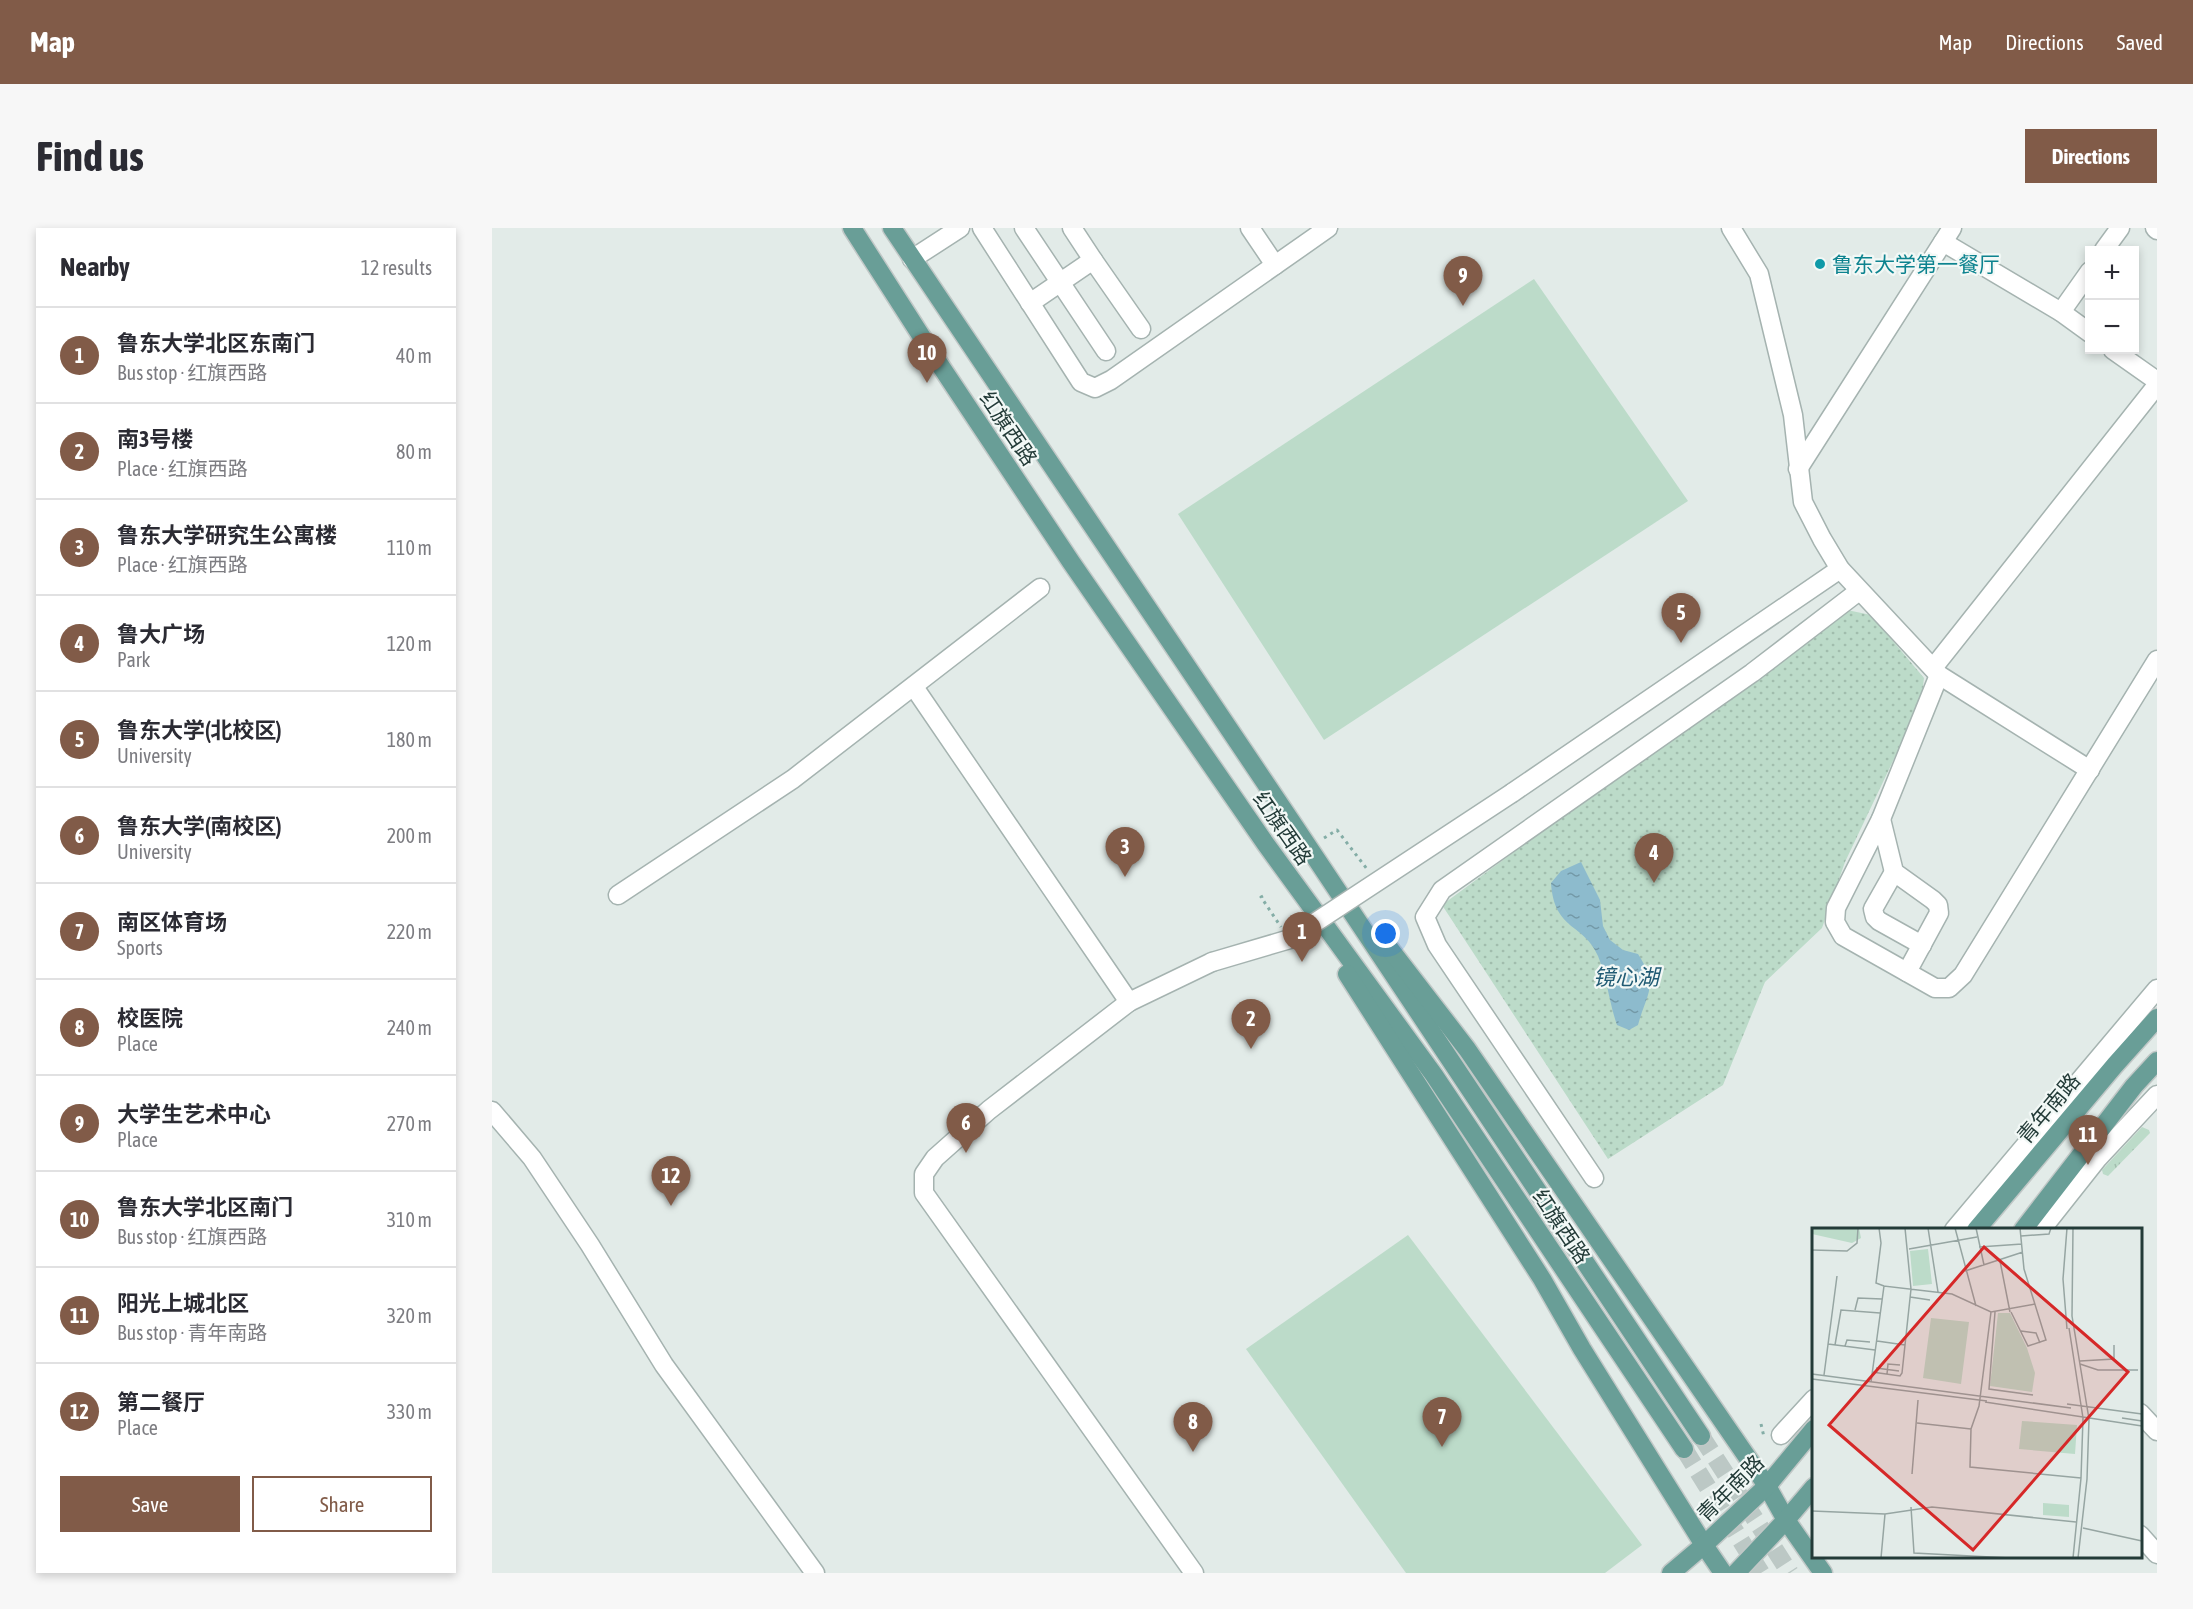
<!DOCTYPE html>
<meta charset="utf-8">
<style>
body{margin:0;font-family:"Asap Condensed","Noto Sans SC",sans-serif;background:#f7f7f7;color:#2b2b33}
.controls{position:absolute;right:18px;top:18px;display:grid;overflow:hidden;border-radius:0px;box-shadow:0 3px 9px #0003}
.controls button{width:54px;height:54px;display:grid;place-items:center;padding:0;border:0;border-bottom:2px solid #e1e1e2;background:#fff;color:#2b2b33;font:30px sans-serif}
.you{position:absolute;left:894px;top:706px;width:21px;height:21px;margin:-15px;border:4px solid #fff;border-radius:50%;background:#1a73e8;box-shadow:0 0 0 9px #1a73e833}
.badge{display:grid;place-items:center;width:39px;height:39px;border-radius:50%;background:#815b48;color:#fff;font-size:20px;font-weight:700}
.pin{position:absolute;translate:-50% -50px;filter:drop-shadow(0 2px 3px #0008)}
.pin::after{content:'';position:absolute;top:32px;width:21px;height:18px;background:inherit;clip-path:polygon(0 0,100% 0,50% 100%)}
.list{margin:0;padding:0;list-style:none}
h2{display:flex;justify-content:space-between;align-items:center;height:78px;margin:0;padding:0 24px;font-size:26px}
h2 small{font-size:20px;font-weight:400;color:#7c7c81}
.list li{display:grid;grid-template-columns:39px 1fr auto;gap:18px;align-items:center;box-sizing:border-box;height:96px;padding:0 24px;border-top:2px solid #e1e1e2}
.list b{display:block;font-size:22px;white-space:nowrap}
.list p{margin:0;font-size:20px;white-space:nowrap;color:#7c7c81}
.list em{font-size:20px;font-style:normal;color:#7c7c81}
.actions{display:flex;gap:12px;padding:18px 24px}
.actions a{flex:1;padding:14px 0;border:2px solid #815b48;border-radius:0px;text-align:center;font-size:21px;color:#815b48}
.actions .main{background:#815b48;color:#fff}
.map{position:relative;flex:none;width:1665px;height:1345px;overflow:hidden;border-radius:0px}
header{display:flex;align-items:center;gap:36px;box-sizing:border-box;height:84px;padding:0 30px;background:#815b48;color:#fff}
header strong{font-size:28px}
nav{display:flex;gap:33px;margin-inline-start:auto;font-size:21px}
.intro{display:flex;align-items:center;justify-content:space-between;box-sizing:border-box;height:144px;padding:0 36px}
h1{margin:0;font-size:42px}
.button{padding:15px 27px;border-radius:0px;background:#815b48;color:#fff;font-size:21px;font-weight:700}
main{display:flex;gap:36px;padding:0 36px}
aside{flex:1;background:#fff;border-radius:0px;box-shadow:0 3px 9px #0003}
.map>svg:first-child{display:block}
.grass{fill:url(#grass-tufts)}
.park{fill:url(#park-dots)}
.pitch{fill:#bcdbc9}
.water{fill:url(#water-ripples)}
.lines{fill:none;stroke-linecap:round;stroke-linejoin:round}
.major-tunnel{stroke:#bcc8c5;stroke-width:18;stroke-dasharray:18 9;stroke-linecap:butt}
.minor-casing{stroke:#a5b3b0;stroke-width:21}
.major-casing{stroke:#c1c8c7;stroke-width:21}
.path{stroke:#84ada6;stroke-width:3;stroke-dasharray:3 4.5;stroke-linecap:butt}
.minor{stroke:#fff;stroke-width:18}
.major{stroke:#699e97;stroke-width:18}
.minor-bridge-casing{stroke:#a5b3b0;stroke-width:21;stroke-linecap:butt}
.minor-bridge{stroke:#fff;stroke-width:18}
.culture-dot{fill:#0f9aa8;stroke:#f2f8f6;stroke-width:2}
.labels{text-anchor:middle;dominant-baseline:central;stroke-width:4.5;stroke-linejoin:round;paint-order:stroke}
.culture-label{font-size:21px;fill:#0d838f;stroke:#f2f8f6;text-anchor:start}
.street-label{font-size:21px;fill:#233b38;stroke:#f2f8f6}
.water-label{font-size:22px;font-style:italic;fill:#215b74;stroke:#f2f8f6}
.inset-road{fill:none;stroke:#96a5a2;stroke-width:1.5}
.view{fill:#d62828;fill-opacity:0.15;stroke:#d62828;stroke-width:3}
.inset-edge{fill:none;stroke:#233b38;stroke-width:3}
</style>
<header>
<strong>Map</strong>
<nav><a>Map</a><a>Directions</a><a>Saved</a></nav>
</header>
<div class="intro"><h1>Find us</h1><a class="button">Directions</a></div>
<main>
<aside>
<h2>Nearby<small>12 results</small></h2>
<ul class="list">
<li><span class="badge">1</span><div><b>鲁东大学北区东南门</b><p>Bus stop · 红旗西路</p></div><em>40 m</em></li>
<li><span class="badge">2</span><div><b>南3号楼</b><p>Place · 红旗西路</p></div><em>80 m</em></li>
<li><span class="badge">3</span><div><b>鲁东大学研究生公寓楼</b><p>Place · 红旗西路</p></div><em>110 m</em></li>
<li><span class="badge">4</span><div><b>鲁大广场</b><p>Park</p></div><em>120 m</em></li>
<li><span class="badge">5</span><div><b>鲁东大学(北校区)</b><p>University</p></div><em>180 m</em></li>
<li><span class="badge">6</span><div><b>鲁东大学(南校区)</b><p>University</p></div><em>200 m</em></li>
<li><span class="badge">7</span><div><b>南区体育场</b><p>Sports</p></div><em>220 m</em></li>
<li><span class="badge">8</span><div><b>校医院</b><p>Place</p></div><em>240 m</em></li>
<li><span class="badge">9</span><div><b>大学生艺术中心</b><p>Place</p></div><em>270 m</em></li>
<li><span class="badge">10</span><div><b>鲁东大学北区南门</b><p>Bus stop · 红旗西路</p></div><em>310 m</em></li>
<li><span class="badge">11</span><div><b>阳光上城北区</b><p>Bus stop · 青年南路</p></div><em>320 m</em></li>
<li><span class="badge">12</span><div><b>第二餐厅</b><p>Place</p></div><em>330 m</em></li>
</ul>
<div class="actions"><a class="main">Save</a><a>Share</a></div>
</aside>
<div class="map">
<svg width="1665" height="1345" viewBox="0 0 1665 1345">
<defs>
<pattern id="grass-tufts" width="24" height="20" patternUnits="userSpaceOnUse" patternTransform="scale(1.5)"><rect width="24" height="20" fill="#bcdbc9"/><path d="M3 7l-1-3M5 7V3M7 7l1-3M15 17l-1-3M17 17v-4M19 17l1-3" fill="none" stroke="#a1bdad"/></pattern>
<pattern id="park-dots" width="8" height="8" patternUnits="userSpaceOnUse" patternTransform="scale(1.5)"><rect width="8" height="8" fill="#bcdbc9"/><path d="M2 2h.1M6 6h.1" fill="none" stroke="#a1bdad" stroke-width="1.8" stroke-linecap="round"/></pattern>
<pattern id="water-ripples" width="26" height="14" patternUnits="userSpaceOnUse" patternTransform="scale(1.5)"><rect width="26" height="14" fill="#8dbbcd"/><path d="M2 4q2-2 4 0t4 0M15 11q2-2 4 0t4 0" fill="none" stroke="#7399a7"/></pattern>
</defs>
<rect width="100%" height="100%" fill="#e2ebe8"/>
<path class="grass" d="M 1650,899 L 1657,902 L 1658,905 L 1616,948 L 1611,946 L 1610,942 Z"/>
<path class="park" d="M 1355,382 L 1379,387 L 1432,450 L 1430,467 L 1410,514 L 1353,634 L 1330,700 L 1273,754 L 1231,857 L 1116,931 L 950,677 L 1341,388 Z"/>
<g class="pitch">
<path d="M 1042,51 L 1196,273 L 832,512 L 686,286 Z"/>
<path d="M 916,1007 L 1150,1317 L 1113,1345 L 914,1345 L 754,1121 Z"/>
</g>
<path class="water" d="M 1089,634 L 1108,672 L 1111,698 L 1118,712 L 1131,722 L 1146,726 C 1167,759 1155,764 1146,797 L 1137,802 L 1125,797 C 1117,774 1115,750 1106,728 C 1092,695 1062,703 1059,655 L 1069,643 Z"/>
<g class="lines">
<g class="major-tunnel">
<path d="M 1209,1208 L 1298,1345"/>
<path d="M 1192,1221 L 1269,1345"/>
</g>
<g class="minor-casing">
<g id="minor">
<path d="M 490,0 L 589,154 L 603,160 L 619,152 L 836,0"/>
<path d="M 532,0 L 614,123"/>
<path d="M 580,0 L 601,32"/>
<path d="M 758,0 L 783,37"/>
<path d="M 1239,0 L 1267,46 L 1301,187 L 1311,274 L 1330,311 L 1348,341 L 1447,447 L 1598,542"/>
<path d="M 1663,0 L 1665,2"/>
<path d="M 1451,14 L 1569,84 L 1598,105"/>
<path d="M 1612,22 L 1628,0"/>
<path d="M 420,31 L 468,0"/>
<path d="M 538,75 L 601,32 L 649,101"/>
<path d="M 1569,84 L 1598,43"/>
<path d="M 1621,122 L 1665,153"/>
<path d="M 1306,241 L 1460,0"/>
<path d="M 1441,440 L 1665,157"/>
<path d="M 1447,447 L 1389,591 L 1344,680 L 1343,694 L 1351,708 L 1443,760 L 1457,760 L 1471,747 L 1665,432"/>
<path d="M 422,459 L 637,774"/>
<path d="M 1020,565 L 1348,341"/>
<path d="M 1389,591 L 1402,644 L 1441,672 L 1446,677 L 1447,685 L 1415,744"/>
<path d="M 1402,644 L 1381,681 L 1383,689 L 1387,693 L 1430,717"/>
<path d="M 126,667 L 301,551 L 548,360"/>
<path d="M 0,883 L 40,930 L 98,1017 L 172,1137 L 323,1345"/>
<path d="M 1102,950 L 945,717 L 933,689 L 950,662 L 1260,445 L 1367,363"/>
<path d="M 1462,1002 L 1665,761"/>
<path d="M 1549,1002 L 1606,930 L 1665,867"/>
<path d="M 1648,1185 L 1665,1203"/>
<path d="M 1289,1207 L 1322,1171"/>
<path d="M 1648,1307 L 1665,1326"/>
<path d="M 702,1345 L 432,965 L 432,946 L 443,930 L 497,882 L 637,774 L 720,734"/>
</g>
</g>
<g class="major-casing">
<g id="major">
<path d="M 360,0 L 442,128 L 579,334 L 773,615 L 942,847 L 1192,1221"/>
<path d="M 400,0 L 803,599 L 1209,1208"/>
<path d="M 891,712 L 975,821 L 1275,1258 L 1294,1292 L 1331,1345"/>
<path d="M 855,746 L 1050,1051 L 1090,1121 L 1212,1317 L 1231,1345"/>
<path d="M 1484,1002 L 1623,837 L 1665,790"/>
<path d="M 1531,1002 L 1642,858 L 1665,833"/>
<path d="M 1179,1345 L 1212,1317 L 1275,1258 L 1322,1201"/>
<path d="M 1244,1345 L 1294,1292 L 1322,1259"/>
</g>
</g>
<g class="path">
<path d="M 832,610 L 845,602 L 875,641"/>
<path d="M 771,668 L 769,669 L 789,699"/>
<path d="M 1269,1196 L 1272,1209"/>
</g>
<use href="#minor" class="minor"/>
<use href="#major" class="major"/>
<g class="minor-bridge-casing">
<path id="minor-bridge" d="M 720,734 L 798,711 L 1020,565"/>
</g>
<use href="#minor-bridge" class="minor-bridge"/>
</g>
<circle class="culture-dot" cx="1328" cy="36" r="6"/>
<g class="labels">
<g class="culture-label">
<text x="1340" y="36">鲁东大学第一餐厅</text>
</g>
<g class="street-label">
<text transform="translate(517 200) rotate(56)">红旗西路</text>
<text transform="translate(791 600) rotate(55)">红旗西路</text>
<text transform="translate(1556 880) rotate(-50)">青年南路</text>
<text transform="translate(1070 998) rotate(56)">红旗西路</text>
<text transform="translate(1238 1260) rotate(-45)">青年南路</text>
</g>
<g class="water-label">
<text x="1134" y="749">镜心湖</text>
</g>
</g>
<g transform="translate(1320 1000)">
<rect width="330" height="330" fill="#e2ebe8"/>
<path d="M 0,0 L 47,0 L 49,10 L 40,15 L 0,6 Z" fill="#bcdbc9"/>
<path d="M 186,85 L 198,85 L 215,120 L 223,145 L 220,164 L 178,158 Z" fill="#bcdbc9"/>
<path d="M 116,21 L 120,56 L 101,58 L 98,23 ZM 119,90 L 157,94 L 149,156 L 111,150 ZM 210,193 L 265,197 L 263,226 L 207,221 ZM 231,275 L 257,277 L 257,289 L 231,287 Z" fill="#bcdbc9"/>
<path class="inset-road" d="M 67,0 L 69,15 L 64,55 L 72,58M 116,0 L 126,64M 143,0 L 164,78M 164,0 L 172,37M 255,0 L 251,51 L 255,101M 261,0 L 260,88 L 277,191 L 275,251 L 266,330M 209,8 L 237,6 L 239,0M 167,19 L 210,16M 97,21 L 165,9M 0,22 L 35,23 L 45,15 L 46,0M 188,33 L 198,84M 153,43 L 211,24M 98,69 L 118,72M 43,82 L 46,70 L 70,71M 179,84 L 167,178 L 159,201 L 158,239 L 269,250M 183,84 L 177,161 L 221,167M 199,84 L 216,118 L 234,112 L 212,41 L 208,0M 257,100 L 271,190 L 269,250 L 261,330M 209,103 L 224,105 L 228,115M 65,113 L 93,117M 16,116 L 63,122M 23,117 L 29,82 L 68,85M 33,118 L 35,112 L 58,114M 268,133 L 302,131 L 302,117M 268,136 L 286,142 L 326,142M 64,140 L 87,143M 60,144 L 88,148 L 90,145 L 99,61 L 93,0M 0,146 L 259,180M 75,146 L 76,136 L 88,137M 12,147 L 25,48M 0,151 L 175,173M 59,154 L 72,58 L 140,66 L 179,84 L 223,76M 173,174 L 330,198M 255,176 L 330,186M 310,190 L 330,193M 105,195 L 159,201M 100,246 L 106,172M 99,279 L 102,325 L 198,330M 0,283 L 73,286 L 120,279 L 264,294M 271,300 L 330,313M 69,330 L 73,286"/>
<path class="view" d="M 172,19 L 316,144 L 161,322 L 17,197 Z"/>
<rect width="330" height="330" class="inset-edge"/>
</g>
</svg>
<div class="controls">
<button>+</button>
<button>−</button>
</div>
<div class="you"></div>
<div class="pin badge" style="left:810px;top:734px">1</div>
<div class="pin badge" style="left:759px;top:821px">2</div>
<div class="pin badge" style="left:633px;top:649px">3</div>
<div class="pin badge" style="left:1162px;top:655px">4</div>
<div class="pin badge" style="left:1189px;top:415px">5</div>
<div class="pin badge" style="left:474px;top:925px">6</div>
<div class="pin badge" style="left:950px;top:1219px">7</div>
<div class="pin badge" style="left:701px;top:1224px">8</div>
<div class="pin badge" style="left:971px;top:78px">9</div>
<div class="pin badge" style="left:435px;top:155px">10</div>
<div class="pin badge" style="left:1596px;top:937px">11</div>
<div class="pin badge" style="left:179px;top:978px">12</div>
</div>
</main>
